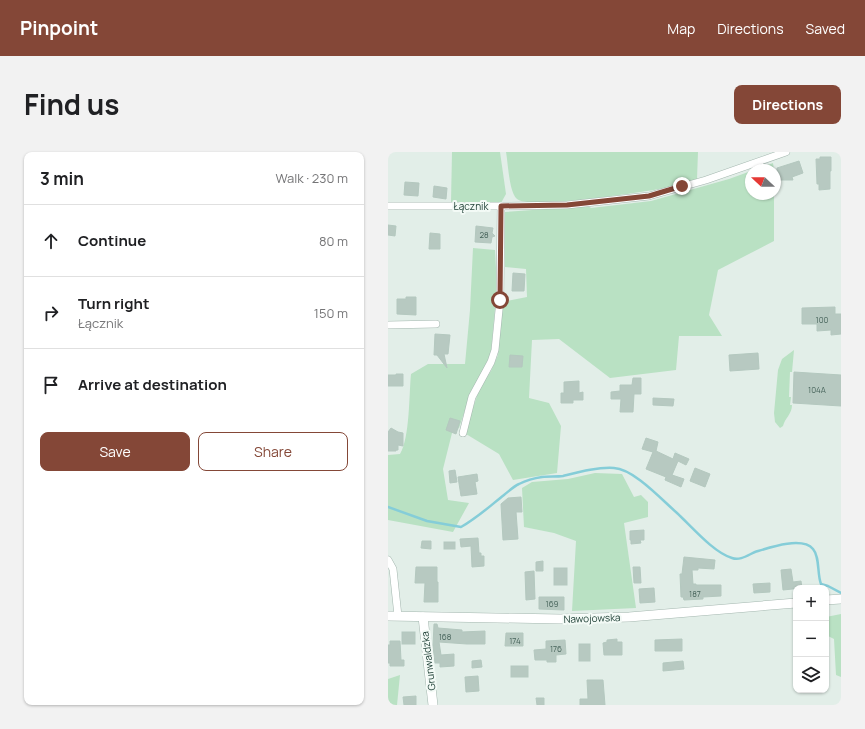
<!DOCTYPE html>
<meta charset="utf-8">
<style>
body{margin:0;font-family:Manrope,sans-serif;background:#f2f2f2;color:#202124}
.controls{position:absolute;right:12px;bottom:12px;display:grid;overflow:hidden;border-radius:8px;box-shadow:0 1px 3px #0004}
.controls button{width:36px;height:36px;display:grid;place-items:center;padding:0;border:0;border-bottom:1px solid #e0e0e0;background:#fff;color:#202124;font:20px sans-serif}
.compass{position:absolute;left:357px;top:12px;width:36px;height:36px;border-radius:50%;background:#fff;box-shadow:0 1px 3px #0004;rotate:292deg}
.stop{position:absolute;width:12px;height:12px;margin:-9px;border:3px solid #844737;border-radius:50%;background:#fff}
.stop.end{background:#844737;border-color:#fff;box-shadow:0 1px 4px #0008}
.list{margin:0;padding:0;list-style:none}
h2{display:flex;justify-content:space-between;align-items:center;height:52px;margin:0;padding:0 16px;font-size:17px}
h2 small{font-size:13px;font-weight:400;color:#757577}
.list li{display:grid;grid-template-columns:26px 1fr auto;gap:12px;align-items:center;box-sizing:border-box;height:72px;padding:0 16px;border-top:1px solid #e0e0e0}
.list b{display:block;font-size:15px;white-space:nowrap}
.list p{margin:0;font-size:13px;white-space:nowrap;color:#757577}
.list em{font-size:13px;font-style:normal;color:#757577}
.actions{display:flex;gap:8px;padding:12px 16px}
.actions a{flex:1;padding:9px 0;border:1px solid #844737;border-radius:8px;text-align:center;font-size:14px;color:#844737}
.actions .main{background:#844737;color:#fff}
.icon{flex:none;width:22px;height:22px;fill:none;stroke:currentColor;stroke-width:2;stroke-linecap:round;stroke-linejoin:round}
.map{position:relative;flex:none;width:453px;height:553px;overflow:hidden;border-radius:8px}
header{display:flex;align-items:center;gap:24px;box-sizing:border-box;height:56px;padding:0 20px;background:#844737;color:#fff}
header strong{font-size:19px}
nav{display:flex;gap:22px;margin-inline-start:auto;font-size:14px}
.intro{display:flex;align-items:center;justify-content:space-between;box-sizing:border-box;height:96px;padding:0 24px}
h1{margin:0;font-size:28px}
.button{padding:10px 18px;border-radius:8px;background:#844737;color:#fff;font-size:14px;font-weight:700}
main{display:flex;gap:24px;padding:0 24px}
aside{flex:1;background:#fff;border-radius:8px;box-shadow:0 1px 3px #0004}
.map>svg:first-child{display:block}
.green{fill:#b9e1c3}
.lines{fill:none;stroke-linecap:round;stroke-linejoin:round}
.stream{stroke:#85cdd8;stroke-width:2.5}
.building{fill:#b7c9c1;stroke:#b4c8bf}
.minor-casing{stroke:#a4b7af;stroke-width:8}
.tertiary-casing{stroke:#a4b7af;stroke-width:10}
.minor{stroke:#fff;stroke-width:7}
.tertiary{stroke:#fff;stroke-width:9}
.route{stroke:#844737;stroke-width:5}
.labels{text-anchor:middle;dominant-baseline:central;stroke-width:4;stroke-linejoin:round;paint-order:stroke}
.number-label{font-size:8px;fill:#46635a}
.street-label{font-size:10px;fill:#204137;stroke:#f3faf6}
</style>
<header>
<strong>Pinpoint</strong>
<nav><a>Map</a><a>Directions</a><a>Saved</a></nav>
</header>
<div class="intro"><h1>Find us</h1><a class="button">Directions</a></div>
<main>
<aside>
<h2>3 min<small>Walk · 230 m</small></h2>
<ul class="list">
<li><svg class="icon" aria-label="ahead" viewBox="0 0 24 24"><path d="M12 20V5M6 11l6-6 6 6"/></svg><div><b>Continue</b></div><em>80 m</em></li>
<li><svg class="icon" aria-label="right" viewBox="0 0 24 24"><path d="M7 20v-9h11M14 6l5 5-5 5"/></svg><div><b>Turn right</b><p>Łącznik</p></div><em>150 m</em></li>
<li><svg class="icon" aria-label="arrive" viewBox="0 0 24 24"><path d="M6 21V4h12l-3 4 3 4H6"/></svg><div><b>Arrive at destination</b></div></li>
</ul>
<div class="actions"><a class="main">Save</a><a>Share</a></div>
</aside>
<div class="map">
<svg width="453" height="553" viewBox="0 0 453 553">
<rect width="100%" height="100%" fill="#e2eee8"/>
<g class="green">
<path d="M 64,0 L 112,0 L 118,42 L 113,51 L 63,50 Z"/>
<path d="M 118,0 L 310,0 L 309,27 C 300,30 291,33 283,35 C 262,39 141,58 129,47 C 121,41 120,10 118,0 Z"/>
<path d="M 385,11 L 386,18 L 366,18 Z"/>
<path d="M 363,19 L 363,42 L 386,42 L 386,89 L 330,118 L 321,163 L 334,184 L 291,184 L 288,218 L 222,226 L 171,187 L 144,188 L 141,246 L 161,251 L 173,274 L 169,321 L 125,328 L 111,302 L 78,282 L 82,265 L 92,235 L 103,219 L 110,203 L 114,150 L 139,145 L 138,117 L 117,115 L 117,60 L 200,54 L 203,56 L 263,49 L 341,27 Z"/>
<path d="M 85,96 L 107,98 L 109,135 L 103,200 L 97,216 L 84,237 L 71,276 L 64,281 L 55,317 L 60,348 L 81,351 L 65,380 L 0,368 L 0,303 L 12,302 C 22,286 21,241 23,222 L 40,212 L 77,212 L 82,158 Z"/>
<path d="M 406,198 L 404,220 L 402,220 L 401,245 L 403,245 L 402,253 L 404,253 C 404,262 397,266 395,274 L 392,276 L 387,270 L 386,261 L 390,218 L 394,207 Z"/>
<path d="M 207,321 L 234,322 L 246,345 L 253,343 L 260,350 L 260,365 L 236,371 L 248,456 L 184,459 L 188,389 L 166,381 L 136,375 L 134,336 L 144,330 L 180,327 Z"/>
<path d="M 453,462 L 453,525 L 448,523 L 446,487 L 438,483 L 438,465 Z"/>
<path d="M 12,523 L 9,553 L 0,553 L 0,527 Z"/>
</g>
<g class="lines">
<path class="stream" d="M 0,355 L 39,369 L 73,375 C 89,366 102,354 116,343 C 121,339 126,334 131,332 C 137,329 147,326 154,325 C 161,324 168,325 175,324 C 191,320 209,315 226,316 C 246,317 274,348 289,361 C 304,375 326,401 344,406 C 352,409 360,403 367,400 C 380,396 414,384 425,397 C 432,405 429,422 433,432 L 440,434 L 453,441"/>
</g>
<g class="building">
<path d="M 432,5 L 443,5 L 443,19 L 442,19 L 442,37 L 431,38 L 431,32 L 429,32 L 428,7 L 432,7 Z"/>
<path d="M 411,9 L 415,21 L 404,25 L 405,28 L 390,28 L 389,16 Z"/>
<path d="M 17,30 L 31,31 L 30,44 L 16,43 Z"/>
<path d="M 46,34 L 59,36 L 58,47 L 45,45 Z"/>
<path d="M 0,73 L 8,74 L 7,84 L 0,83 Z"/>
<path d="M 88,74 L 105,76 L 104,81 L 107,84 L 104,85 L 103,91 L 87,90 Z"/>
<path d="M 42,81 L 52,82 L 52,97 L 41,97 Z"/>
<path d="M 125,121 L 137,122 L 136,139 L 124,139 Z"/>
<path d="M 18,145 L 28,145 L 28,163 L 9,162 L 9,147 L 18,147 Z"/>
<path d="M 447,155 L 447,162 L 453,162 L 453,182 L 443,183 L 443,178 L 429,179 L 429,172 L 414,172 L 414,156 Z"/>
<path d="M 47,182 L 62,183 L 60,202 L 56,202 L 59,216 L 49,203 L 46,203 Z"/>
<path d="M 370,201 L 371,217 L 342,219 L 341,203 Z"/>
<path d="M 122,203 L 135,204 L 134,215 L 121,215 Z"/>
<path d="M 406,220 L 453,223 L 453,254 L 405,251 Z"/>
<path d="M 8,222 L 15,222 L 15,234 L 0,234 L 0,223 L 8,223 Z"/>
<path d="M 245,226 L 253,226 L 253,242 L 246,242 L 245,260 L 232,260 L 233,247 L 223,247 L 223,240 L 232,239 L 232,233 L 244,233 Z"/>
<path d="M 191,229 L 191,241 L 195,240 L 195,248 L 185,248 L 185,251 L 173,251 L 173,241 L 176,241 L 176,230 Z"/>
<path d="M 265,246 L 286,247 L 285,254 L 265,253 Z"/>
<path d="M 62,266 L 72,269 L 68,282 L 58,278 Z"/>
<path d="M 3,276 L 10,280 L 15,281 L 15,294 L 10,293 L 10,298 L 8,298 L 8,299 L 0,299 L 0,280 Z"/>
<path d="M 258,286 L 270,290 L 268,299 L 285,307 L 287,301 L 301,307 L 298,313 L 290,309 L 284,323 L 296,327 L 293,335 L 277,328 L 278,325 L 258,317 L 265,300 L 254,297 Z"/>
<path d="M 307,316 L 322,322 L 317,335 L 302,329 Z"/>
<path d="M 67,318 L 69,330 L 62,331 L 61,319 Z"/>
<path d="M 89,322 L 90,329 L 87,330 L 89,342 L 73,344 L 70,325 Z"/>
<path d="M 133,345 L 134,360 L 128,360 L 130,387 L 115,388 L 113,352 L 120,346 Z"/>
<path d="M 256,378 L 256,388 L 252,388 L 253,391 L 243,392 L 243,388 L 242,388 L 242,379 Z"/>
<path d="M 90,386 L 91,401 L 93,401 L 93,404 L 96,404 L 96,414 L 84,415 L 83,394 L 73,395 L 72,387 Z"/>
<path d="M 34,389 L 43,389 L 43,397 L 33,396 Z"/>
<rect x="56" y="390" width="11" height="7"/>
<path d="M 296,405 L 327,408 L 326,417 L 310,416 L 310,418 L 304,418 L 305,432 L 308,432 L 308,433 L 333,433 L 333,444 L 315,445 L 315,447 L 296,448 L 295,445 L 293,445 L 292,422 L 294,422 Z"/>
<path d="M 155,409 L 155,419 L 148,419 L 148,410 Z"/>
<path d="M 28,415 L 49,415 L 49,430 L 50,430 L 50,450 L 36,450 L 37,431 L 27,431 Z"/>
<path d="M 245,415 L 252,415 L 253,431 L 246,431 Z"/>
<rect x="166" y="416" width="13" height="17"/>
<path d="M 403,417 L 405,430 L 413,429 L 414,436 L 395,438 L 393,418 Z"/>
<path d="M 146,419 L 147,447 L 138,448 L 137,420 Z"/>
<path d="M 382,431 L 382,440 L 366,441 L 365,432 Z"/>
<path d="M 266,436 L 267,450 L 252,451 L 251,437 Z"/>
<path d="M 151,445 L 176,445 L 176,458 L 151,457 Z"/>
<path d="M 46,472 L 49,472 L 50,476 L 74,478 L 74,480 L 97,479 L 97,492 L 79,492 L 51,490 L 53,503 L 66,502 L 66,514 L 52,515 L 52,511 L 47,511 L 45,494 Z"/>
<rect x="14" y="480" width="13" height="12"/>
<path d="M 118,481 L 135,481 L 135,494 L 117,494 Z"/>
<path d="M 229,487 L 229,490 L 234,490 L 234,503 L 216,503 L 215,491 L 219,490 L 219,488 Z"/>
<path d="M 294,487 L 294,499 L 267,499 L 267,488 Z"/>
<path d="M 177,488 L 178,502 L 168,503 L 168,510 L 159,510 L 159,508 L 147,508 L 146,498 L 158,497 L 158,489 Z"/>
<path d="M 2,489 L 12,489 L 13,508 L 16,508 L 16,514 L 2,514 L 2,511 L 0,511 L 0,493 L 2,493 Z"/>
<rect x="191" y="492" width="11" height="17"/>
<path d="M 93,508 L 94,515 L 84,516 L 84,509 Z"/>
<path d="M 295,509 L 296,517 L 275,519 L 275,511 Z"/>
<rect x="123" y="514" width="17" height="11"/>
<path d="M 90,524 L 91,539 L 78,540 L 77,525 Z"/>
<path d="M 199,528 L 215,528 L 217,553 L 192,553 L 192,547 L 200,547 Z"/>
<path d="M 28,544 L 28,553 L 16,553 L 15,545 Z"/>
<path d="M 148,546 L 156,546 L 156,553 L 149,553 Z"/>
</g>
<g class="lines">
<g class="minor-casing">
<g id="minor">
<path d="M 0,54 L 122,54 L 179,53 L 261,44 L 318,28 L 398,0"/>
<path d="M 0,173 L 48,172"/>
<path d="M 75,281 L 84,245 L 103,210 L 107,198 L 112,148 L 113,54"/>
<path d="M 0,408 L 5,417 L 10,464"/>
</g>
</g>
<g class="tertiary-casing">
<g id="tertiary">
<path d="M 438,448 L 453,447"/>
<path d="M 0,464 L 172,467 L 241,465 L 408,451"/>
<path d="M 35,465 L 45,553"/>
</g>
</g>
<use href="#minor" class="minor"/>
<use href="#tertiary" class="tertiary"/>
</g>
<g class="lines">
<path class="route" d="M 112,148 L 113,54 L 179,53 L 261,44 L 294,34"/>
</g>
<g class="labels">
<g class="number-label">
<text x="96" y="82">28</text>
<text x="434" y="167">100</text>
<text x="429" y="237">104A</text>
<text x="307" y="441">187</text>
<text x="164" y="451">169</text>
<text x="57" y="484">168</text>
<text x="127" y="488">174</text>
<text x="168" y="496">176</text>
</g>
<g class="street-label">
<text x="83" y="54">Łącznik</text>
<text transform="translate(204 466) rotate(-2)">Nawojowska</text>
<text transform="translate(40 509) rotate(-97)">Grunwaldzka</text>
</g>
</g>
</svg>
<div class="controls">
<button>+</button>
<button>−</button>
<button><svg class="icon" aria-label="layers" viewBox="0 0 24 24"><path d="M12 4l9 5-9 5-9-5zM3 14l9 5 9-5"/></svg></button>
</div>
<svg class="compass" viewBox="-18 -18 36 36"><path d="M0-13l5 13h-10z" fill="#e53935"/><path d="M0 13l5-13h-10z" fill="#757577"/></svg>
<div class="stop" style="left:112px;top:148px"></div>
<div class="stop end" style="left:294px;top:34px"></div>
</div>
</main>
